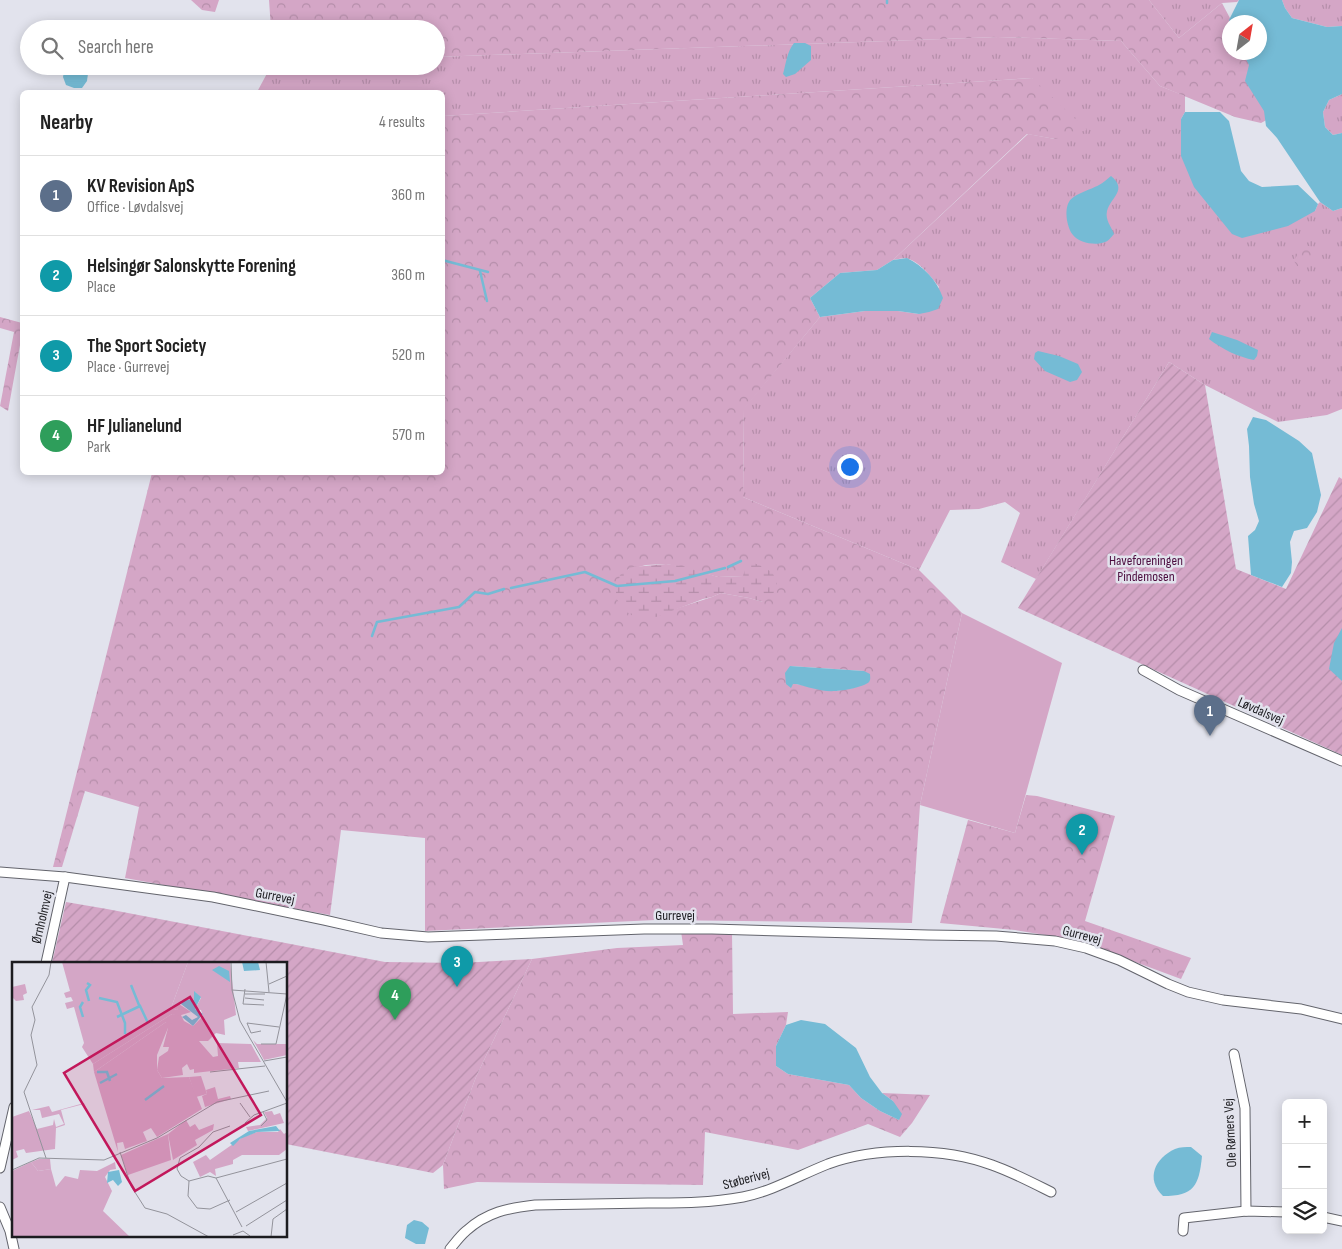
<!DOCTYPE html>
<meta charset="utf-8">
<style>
body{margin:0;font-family:"Sofia Sans Condensed",sans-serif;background:#f6f6f6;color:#222}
.controls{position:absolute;right:15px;bottom:15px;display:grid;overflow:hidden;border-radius:8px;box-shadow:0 2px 12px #0003}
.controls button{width:45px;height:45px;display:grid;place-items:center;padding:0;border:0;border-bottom:1px solid #e0e0e0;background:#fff;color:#222;font:25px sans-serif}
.compass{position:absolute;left:1222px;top:15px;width:45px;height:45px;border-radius:50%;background:#fff;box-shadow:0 2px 12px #0003;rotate:31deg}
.you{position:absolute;left:849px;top:466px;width:18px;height:18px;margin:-12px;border:4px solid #fff;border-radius:50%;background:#1a73e8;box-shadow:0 0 0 8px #1a73e833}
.badge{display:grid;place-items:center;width:32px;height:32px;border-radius:50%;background:#317411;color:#fff;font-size:16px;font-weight:700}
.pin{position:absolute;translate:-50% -41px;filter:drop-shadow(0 1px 2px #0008)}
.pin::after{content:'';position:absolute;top:26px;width:18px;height:15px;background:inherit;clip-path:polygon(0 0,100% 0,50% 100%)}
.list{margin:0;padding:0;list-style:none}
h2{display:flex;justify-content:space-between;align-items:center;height:65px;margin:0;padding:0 20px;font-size:21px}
h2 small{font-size:16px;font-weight:400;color:#767676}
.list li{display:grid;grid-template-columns:32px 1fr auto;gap:15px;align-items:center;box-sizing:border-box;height:80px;padding:0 20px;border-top:1px solid #e0e0e0}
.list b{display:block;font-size:19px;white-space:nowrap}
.list p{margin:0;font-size:16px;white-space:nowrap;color:#767676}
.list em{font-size:16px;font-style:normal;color:#767676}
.icon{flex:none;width:28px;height:28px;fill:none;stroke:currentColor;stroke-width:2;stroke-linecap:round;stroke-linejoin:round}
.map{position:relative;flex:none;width:1342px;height:1249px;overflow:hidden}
.search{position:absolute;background:#fff;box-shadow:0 2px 12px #0003;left:20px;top:20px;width:425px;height:55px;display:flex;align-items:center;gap:12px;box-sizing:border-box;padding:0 18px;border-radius:28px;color:#767676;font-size:19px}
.panel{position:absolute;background:#fff;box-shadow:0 2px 12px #0003;left:20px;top:90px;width:425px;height:385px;border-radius:8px}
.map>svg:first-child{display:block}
.grass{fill:url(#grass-tufts)}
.forest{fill:url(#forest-crowns);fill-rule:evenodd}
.wetland{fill:url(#wetland-marsh)}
.garden{fill:url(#garden-furrows)}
.pitch{fill:#d4a6c6}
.water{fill:#75bbd5}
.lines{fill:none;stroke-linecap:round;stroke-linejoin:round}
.stream{stroke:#75bbd5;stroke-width:2.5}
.minor-casing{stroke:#63646c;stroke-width:11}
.minor{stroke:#fff;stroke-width:9}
.labels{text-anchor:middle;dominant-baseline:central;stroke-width:5;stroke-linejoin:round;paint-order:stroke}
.park-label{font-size:14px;fill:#4c0d3f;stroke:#e2e3ed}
.street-label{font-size:14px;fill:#1c1c20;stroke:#e2e3ed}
.inset-river{fill:none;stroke:#75bbd5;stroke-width:2.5}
.inset-road{fill:none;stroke:#93939b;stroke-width:1}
.view{fill:#c2185b;fill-opacity:0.15;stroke:#c2185b;stroke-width:2.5}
.inset-edge{fill:none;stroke:#1c1c20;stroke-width:2.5}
</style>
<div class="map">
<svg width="1342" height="1249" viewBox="0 0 1342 1249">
<defs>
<pattern id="grass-tufts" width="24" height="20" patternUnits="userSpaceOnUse" patternTransform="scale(1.25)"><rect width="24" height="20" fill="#d4a6c6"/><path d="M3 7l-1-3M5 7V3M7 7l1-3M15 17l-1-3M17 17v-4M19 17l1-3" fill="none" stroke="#b58eaa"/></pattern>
<pattern id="forest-crowns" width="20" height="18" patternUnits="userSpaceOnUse" patternTransform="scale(1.25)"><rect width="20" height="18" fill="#d4a6c6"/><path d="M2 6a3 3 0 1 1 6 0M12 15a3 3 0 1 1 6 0" fill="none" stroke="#b58eaa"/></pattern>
<pattern id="wetland-marsh" width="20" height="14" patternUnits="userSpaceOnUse" patternTransform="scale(1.25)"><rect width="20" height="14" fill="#d4a6c6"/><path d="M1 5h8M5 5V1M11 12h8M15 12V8" fill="none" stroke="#b58eaa"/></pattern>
<pattern id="garden-furrows" width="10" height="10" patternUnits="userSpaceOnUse" patternTransform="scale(1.25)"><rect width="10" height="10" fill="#d4a6c6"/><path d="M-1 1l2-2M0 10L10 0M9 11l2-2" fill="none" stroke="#b58eaa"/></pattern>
</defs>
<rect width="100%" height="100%" fill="#e2e3ed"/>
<g class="grass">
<path d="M 1149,0 L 1239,0 L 1237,2 L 1222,3 L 1179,38 Z"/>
<path d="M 1282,0 L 1342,0 L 1342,26 L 1327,27 L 1292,18 L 1285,8 Z"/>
<path d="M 998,37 L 1121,41 L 1160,86 L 1185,96 L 1185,112 L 1181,119 L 1181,156 L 1315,211 L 1318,204 L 1320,202 L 1333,211 L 1342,208 L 1342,409 L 1327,415 L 1278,422 L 1205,385 L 1169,362 L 1036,579 L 1001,562 L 1020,513 L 1005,502 L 979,509 L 950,510 L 919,570 L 743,497 L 744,408 L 820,317 L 865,311 L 898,311 L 919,314 L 939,287 C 931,277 921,263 909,259 C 904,257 898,259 893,260 L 1028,134 L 1055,139 L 1032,78 L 443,116 L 442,92 L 257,92 L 271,66 L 436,66 L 436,57 Z"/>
<path d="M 1342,94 L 1342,133 L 1333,135 L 1325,127 L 1323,112 L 1329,100 Z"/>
</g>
<g class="forest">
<path d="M 191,0 L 219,0 L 215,12 L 202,10 Z"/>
<path d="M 269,0 L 1149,0 L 1179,38 L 1222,3 L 1232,22 L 1230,22 L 1230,52 L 1248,53 L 1279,113 L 1261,123 L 1235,117 L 1160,86 L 1121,41 L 998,37 L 436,57 L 436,29 L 271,29 Z"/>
<path d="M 119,66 L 197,66 L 189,69 L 117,73 Z"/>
<path d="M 1032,78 L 1087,130 L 1055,139 L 1027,134 L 893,260 L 877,270 L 840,273 L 810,298 L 820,317 L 744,409 L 743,497 L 919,570 L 962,613 L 920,805 L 912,923 L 655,920 L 425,931 L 425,838 L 341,830 L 330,915 L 125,878 L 139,807 L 85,791 L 62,867 L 53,867 L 152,473 L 442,472 L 443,116 ZM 666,564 L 682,567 L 718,577 L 743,576 L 763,602 L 749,598 L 721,593 L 712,597 L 675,609 L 627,570 L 646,565 ZM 790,666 L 864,671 L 853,688 L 835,691 L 796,684 L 793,684 Z"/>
<path d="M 1309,246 L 1313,249 L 1316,254 L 1311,264 L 1304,268 L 1297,266 L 1294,261 L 1301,248 Z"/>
<path d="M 0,317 L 22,323 L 22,334 L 8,411 L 0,406 L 14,332 L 0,328 Z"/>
<path d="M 1026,795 L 1037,796 L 1115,816 L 1085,921 L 1191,958 L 1181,979 L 1076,940 L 1015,930 L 940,923 L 968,820 L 1015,833 Z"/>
<path d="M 681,931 L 732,932 L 733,1014 L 788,1012 L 786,1025 L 776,1046 L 776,1066 L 788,1074 L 849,1085 L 861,1098 L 880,1111 L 899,1120 L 893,1101 L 882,1093 L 930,1095 L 912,1123 L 900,1137 L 868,1124 L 798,1150 L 705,1132 L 703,1185 L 477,1182 L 444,1189 L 443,1165 L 476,1077 L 532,959 L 617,948 L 683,945 Z"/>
</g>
<path class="wetland" d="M 751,562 C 766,567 785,576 773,594 C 771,597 766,600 763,602 L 749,598 L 721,593 L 712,597 L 703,599 L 656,617 L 633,616 L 627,612 L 615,597 L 620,575 L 627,570 L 633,567 L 666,564 L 682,566 L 718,577 L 743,576 L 745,570 Z"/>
<g class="garden">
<path d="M 1169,362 L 1205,385 L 1236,569 L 1286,589 L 1339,477 L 1342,479 L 1342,755 L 1018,608 Z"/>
<path d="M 66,902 L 107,909 L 385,962 L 461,963 L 532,959 L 476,1077 L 443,1165 L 433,1173 L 286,1144 L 286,963 L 52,963 Z"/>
</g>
<path class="pitch" d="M 962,613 L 1062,663 L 1015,833 L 920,805 Z"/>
<g class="water">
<path d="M 1239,0 L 1282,0 L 1285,8 L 1292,18 L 1327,27 L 1342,26 L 1342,94 L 1329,100 L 1323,112 L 1325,127 L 1333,135 L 1342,133 L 1342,208 L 1333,211 L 1320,202 L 1277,138 L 1266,126 L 1264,111 L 1245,81 L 1249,65 L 1243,53 L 1260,52 L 1260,22 L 1230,22 L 1229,20 Z"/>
<path d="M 794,43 L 805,43 L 811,46 L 811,60 L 795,74 L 786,77 L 783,74 C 786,63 787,52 794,43 Z"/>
<path d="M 65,66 L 89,66 L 87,81 L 82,88 L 74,88 L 66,85 L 63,77 Z"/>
<path d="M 1185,112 L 1220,112 L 1229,121 L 1241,171 L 1249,181 L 1262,187 L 1298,185 L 1318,204 L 1315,211 L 1288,226 L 1242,238 L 1232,234 L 1194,187 L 1181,156 L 1181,119 Z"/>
<path d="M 1111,176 C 1128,190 1111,197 1107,211 C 1105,220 1111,226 1114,234 C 1111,237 1109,241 1105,242 C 1096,246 1079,243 1073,235 C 1067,228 1064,210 1069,202 C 1073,194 1090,190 1099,185 C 1103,183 1107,179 1111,176 Z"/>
<path d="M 907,258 C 923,266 937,280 943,298 L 938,309 L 929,312 L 919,314 L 898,311 L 865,311 L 820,317 L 810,298 L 840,273 L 877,270 L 893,260 Z"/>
<path d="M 1212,332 L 1237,340 L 1258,350 L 1257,356 L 1254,360 C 1238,357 1222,349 1209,339 Z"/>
<path d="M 1038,351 L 1059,356 L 1078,364 L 1082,372 L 1077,380 L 1070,382 L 1045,371 L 1034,359 L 1035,353 Z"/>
<path d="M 1253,417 L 1266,420 L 1299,441 L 1312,453 L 1321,495 L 1317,512 L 1307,528 L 1294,531 L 1290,542 L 1292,562 L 1291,573 L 1282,587 L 1251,575 L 1248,536 L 1255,530 L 1259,521 L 1254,504 L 1250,477 L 1249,446 L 1247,429 Z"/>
<path d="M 1342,628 L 1342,681 L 1329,669 L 1334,643 Z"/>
<path d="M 790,666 L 864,671 L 870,674 C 870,677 871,679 869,682 C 864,687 842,691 835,691 C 822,692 808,687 796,684 L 793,684 L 791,688 L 786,684 L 785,673 Z"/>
<path d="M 801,1020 L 825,1024 L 856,1048 L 870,1077 L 882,1093 L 893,1101 L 902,1114 L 899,1120 L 880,1111 L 861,1098 L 849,1085 L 788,1074 L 776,1066 L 776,1046 L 786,1025 Z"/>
<path d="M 1191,1147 L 1202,1156 C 1199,1186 1194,1196 1163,1196 C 1145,1179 1155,1158 1175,1149 C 1180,1147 1186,1147 1191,1147 Z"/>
<path d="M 414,1220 L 422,1222 L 429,1228 L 425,1244 L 416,1244 L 405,1238 L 407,1225 Z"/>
</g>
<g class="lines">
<g class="stream">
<path d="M 887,3 L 887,0"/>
<path d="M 442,260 L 488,272"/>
<path d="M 480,271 L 487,301"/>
<path d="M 728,567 L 741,561"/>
<path d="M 511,588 L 585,572 L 617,586 L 675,581 L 725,568"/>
<path d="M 372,636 L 377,622 L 459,607 L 475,592 L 488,594 L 504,589"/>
</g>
<g class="minor-casing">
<g id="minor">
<path d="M 1143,670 L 1179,690 L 1342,761"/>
<path d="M 0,872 L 65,877 L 213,897 L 324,920 L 381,933 L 428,937 L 644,929 L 712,929 L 928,935 L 996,936 L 1055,941 L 1086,948 L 1119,960 L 1168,984 L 1188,992 L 1223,1000 L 1301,1009 L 1342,1019"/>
<path d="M 46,963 L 65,877"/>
<path d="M 1234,1054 L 1245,1108 L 1246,1211"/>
<path d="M 0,1168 L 14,1107"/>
<path d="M 0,1207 L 10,1231 L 14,1249"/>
<path d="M 1323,1217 L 1342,1221"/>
<path d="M 1183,1231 L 1184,1218 L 1246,1211 L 1286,1212"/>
<path d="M 450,1249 C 455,1243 460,1236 466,1231 C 487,1212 508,1208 535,1205 C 573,1204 611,1204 648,1203 C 680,1203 711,1203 743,1197 C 773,1191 800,1175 828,1164 C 876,1147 944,1147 992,1165 C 1012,1172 1031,1182 1051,1192"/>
</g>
</g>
<use href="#minor" class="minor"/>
</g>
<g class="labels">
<g class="park-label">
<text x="1146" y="560">Haveforeningen<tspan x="1146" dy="16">Pindemosen</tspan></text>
</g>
<g class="street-label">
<text transform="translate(1261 711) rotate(24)">Løvdalsvej</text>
<text transform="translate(275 896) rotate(11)">Gurrevej</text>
<text x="675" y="915">Gurrevej</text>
<text transform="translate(42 917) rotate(-77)">Ørnholmvej</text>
<text transform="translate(1082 935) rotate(15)">Gurrevej</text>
<text transform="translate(1230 1133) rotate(-93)">Ole Rømers Vej</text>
<text transform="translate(746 1179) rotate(-15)">Støberivej</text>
</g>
</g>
<g transform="translate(12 962)">
<rect width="275" height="275" fill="#e2e3ed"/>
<path d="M 176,0 L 218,0 L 224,53 L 212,58 L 213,73 L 204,71 L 196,79 L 183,79 L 182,107 L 178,108 L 175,102 L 170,106 L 171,113 L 150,116 L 145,108 L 147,95 L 156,89 L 157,85 L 151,85 L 156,66 L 154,60 L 82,110 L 81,102 L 160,52 L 169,53 L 172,59 L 181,64 L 191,54 L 189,48 L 183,47 L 189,36 L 183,30 L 182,38 L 170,38 L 165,48 L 159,46 Z" fill="#d4a6c6"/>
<path d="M 50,0 L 176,0 L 159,46 L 165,48 L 167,42 L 179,50 L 166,54 L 160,52 L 81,102 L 70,85 L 72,81 L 62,45 L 55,47 L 53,41 L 61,39 L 59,35 L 54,36 L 52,31 L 58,29 ZM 13,22 L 15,31 L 11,33 L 12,38 L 4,39 L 0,35 L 0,25 ZM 154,60 L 162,62 L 156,66 L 145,93 L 145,108 L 150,116 L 177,115 L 190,147 L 145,175 L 139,166 L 131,170 L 135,179 L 113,187 L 111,180 L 105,181 L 106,190 L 82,110 ZM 241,78 L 245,82 L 275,82 L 275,93 L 252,98 ZM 203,125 L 206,137 L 218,134 L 219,137 L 193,145 L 190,134 L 195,132 L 194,128 ZM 72,141 L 76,150 L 72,142 L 49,148 L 53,163 L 44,166 L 43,187 L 14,191 L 12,187 L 4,189 L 6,195 L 0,198 L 0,155 L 17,149 L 25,167 L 41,163 L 42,157 L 44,165 L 52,162 L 47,152 L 30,156 L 28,148 L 20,148 L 37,144 L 40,150 ZM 174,158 L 178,165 L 183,162 L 187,168 L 202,162 L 201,168 L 183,178 L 185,183 L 161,198 L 156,172 ZM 268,167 L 272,172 L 275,170 L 275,187 L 267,193 L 230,193 L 221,198 L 221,202 L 203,207 L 204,214 L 198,210 L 188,215 L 181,200 L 194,193 L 198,198 L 231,175 L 245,170 L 266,170 ZM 19,200 L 26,209 L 39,207 L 44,225 L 53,214 L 66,217 L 68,208 L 85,209 L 103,200 L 104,207 L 98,208 L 93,215 L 100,229 L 91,249 L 118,275 L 0,275 L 0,209 Z" fill="#d4a6c6"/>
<path d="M88 115a7 7 0 1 1 14 0a7 7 0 1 1-14 0Z" fill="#d4a6c6"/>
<path d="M 27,197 L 38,197 L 39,207 L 26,209 L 19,200 Z" fill="#d4a6c6"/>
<path d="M 182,79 L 187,79 L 201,95 L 206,94 L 205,81 L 239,82 L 249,100 L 226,100 L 227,106 L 182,111 ZM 260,149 L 262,153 L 268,151 L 272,161 L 236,169 L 234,165 L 248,163 L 255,156 L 252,150 ZM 156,172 L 159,198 L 116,213 L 109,193 Z" fill="#d4a6c6"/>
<path d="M 189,114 L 195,132 L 184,135 L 177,115 Z" fill="#d4a6c6"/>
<path d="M 230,0 L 246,0 L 248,8 L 232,9 ZM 207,4 L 217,9 L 218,20 L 200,8 ZM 182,29 L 189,35 L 183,47 L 191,52 L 181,64 L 170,55 L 174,53 L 180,58 L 186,55 L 169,42 L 171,38 L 182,38 ZM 264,164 L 268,169 L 245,170 L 228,177 L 221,184 L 218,181 L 237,169 ZM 107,208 L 110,220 L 106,224 L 101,218 L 95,221 L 96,210 Z" fill="#75bbd5"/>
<path class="inset-river" d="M 75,21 L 78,23 L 74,28 L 77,39M 119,23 L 127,43M 87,36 L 105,40 L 113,61 L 113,72M 71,55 L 68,45 L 71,40M 105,55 L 128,44 L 136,61M 85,110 L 95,110 L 98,119M 88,121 L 105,112M 133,138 L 152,124"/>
<path class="inset-road" d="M 219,0 L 220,28 L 228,59 L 275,140M 254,0 L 257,30M 257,22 L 275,14M 233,27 L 231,42 L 252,43M 220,28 L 275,32M 233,32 L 253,32M 233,36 L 252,38M 249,69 L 239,71 L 235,61 L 267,65M 249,82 L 264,82 L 275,32M 252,99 L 275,95M 198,110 L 253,104M 228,141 L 238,155M 233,161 L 242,153 L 275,141M 218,164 L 201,170 L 187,185 L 168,196 L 165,207 L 169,214 L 177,219 L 196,214 L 204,216 L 230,265M 249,164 L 255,158 L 251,150M 108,190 L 119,224 L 133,246 L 155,252 L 197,275M 34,196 L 12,130 L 25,103 L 19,73 L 23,58 L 20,45 L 37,13 L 39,0M 0,208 L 27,196 L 92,198 L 145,176 L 205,140 L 257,129M 204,216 L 275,197M 177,219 L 176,234 L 185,246 L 198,247 L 218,238M 224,250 L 275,221M 234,264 L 275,238M 221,273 L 231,269 L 238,274M 259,275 L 261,257 L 275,247"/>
<path class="view" d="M 178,35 L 249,153 L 123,229 L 52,111 Z"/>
<rect width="275" height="275" class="inset-edge"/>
</g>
</svg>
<div class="controls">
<button>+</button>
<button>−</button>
<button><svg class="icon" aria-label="layers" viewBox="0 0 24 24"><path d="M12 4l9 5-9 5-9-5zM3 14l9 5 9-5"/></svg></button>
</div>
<svg class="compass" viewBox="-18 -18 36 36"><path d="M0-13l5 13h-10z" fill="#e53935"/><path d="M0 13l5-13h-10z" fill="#767676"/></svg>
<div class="you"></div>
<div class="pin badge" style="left:1210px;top:736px;background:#5c6f8a">1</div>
<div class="pin badge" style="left:1082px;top:855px;background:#0f9aa8">2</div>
<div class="pin badge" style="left:457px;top:987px;background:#0f9aa8">3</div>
<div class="pin badge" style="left:395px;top:1020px;background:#2e9e5b">4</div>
<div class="search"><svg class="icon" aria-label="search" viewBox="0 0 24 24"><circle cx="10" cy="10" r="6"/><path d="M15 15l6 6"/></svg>Search here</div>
<section class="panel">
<h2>Nearby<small>4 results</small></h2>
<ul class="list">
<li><span class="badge" style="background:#5c6f8a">1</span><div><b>KV Revision ApS</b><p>Office · Løvdalsvej</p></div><em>360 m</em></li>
<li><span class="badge" style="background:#0f9aa8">2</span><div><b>Helsingør Salonskytte Forening</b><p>Place</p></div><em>360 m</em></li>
<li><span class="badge" style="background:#0f9aa8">3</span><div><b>The Sport Society</b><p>Place · Gurrevej</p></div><em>520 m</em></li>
<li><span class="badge" style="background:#2e9e5b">4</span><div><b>HF Julianelund</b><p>Park</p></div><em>570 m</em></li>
</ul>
</section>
</div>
